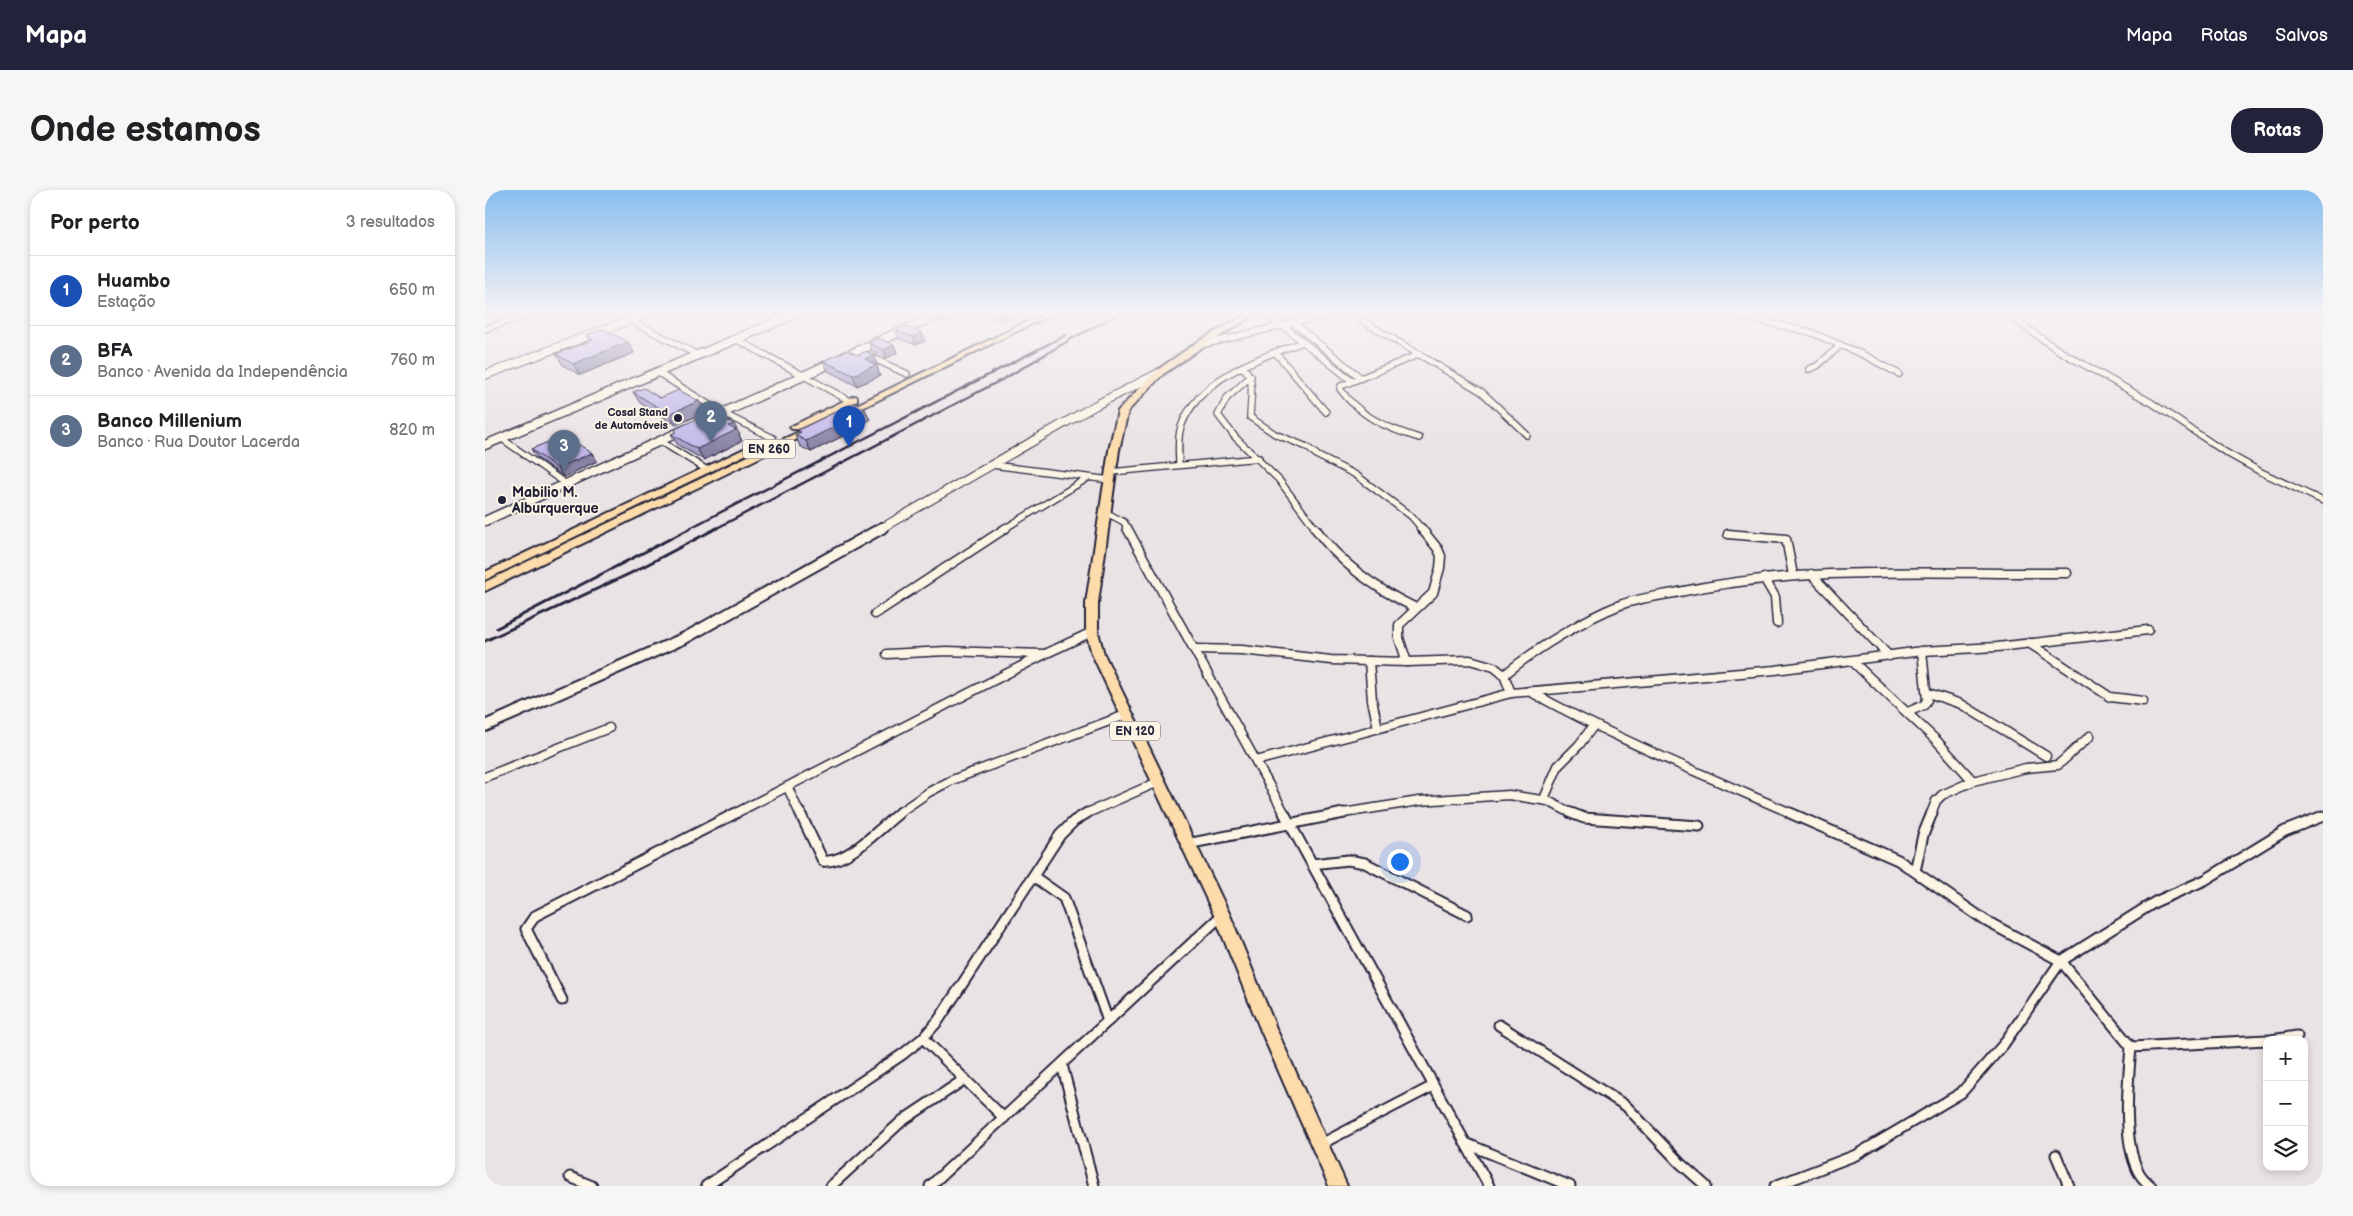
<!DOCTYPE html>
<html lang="pt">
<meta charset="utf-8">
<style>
body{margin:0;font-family:"Balsamiq Sans",sans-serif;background:#f6f6f6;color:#202124}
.controls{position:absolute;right:15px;bottom:15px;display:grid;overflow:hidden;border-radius:10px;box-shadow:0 2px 8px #0003}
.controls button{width:45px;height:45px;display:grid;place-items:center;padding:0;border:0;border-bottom:1px solid #e0e0e0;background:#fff;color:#202124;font:25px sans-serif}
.you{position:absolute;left:914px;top:671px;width:18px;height:18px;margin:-12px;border:4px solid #fff;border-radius:50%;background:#1a73e8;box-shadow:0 0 0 8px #1a73e833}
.badge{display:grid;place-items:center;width:32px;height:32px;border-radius:50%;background:#22223b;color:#fff;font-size:16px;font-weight:700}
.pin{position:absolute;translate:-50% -41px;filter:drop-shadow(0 1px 2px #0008)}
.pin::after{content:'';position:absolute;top:26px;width:18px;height:15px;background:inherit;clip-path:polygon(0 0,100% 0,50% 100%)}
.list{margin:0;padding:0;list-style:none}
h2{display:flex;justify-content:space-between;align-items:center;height:65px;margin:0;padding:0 20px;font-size:21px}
h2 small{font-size:16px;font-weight:400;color:#757577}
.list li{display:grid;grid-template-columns:32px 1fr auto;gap:15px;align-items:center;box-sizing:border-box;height:70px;padding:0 20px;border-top:1px solid #e0e0e0}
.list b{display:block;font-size:19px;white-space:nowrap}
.list p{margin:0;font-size:16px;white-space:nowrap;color:#757577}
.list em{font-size:16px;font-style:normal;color:#757577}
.icon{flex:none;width:28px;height:28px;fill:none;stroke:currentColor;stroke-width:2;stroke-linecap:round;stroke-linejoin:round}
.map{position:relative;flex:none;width:1838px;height:996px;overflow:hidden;border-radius:20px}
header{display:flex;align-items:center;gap:30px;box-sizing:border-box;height:70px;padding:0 25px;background:#22223b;color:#fff}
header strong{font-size:24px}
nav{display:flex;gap:28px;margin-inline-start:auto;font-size:18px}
.intro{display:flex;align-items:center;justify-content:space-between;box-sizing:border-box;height:120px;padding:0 30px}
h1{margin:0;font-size:35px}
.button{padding:12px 22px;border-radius:20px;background:#22223b;color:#fff;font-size:18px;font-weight:700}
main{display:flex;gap:30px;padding:0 30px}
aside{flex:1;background:#fff;border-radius:20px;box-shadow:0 2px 8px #0003}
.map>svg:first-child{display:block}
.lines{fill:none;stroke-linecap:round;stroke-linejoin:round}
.minor-far2-casing{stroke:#22223b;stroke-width:8}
.minor-far1-casing{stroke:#22223b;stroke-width:11}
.minor-casing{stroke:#22223b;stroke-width:13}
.tertiary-far1-casing{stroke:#22223b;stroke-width:10}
.tertiary-casing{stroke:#22223b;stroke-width:14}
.secondary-casing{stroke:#22223b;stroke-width:11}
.primary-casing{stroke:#22223b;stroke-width:4}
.minor-far2{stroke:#fcf5e5;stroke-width:5.5}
.minor-far1{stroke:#fcf5e5;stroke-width:8}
.minor{stroke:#fcf5e5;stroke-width:9}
.tertiary-far1{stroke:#fcf5e5;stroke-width:8}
.tertiary{stroke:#fcf5e5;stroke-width:10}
.secondary{stroke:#fcf5e5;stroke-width:8}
.primary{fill:#fddcac;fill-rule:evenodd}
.rail-far1{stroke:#22223b;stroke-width:2.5}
.rail{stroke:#22223b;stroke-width:3}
.wall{fill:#a69ec9;stroke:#22223b}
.shaded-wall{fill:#8781a4;stroke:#22223b}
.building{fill:#c1b8ea;stroke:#22223b}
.poi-dot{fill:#22223b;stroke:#fcf5e5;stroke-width:2}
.labels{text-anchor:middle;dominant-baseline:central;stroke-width:4;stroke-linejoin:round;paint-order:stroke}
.far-poi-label{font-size:11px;font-weight:bold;fill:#22223b;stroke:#fcf5e5;text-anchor:end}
.shield{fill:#fcf5e5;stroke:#63616e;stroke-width:1}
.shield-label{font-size:12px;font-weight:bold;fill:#22223b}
.poi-label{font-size:14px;font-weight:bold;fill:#22223b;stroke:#fcf5e5;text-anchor:start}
</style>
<header>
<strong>Mapa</strong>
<nav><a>Mapa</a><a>Rotas</a><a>Salvos</a></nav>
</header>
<div class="intro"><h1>Onde estamos</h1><a class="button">Rotas</a></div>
<main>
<aside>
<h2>Por perto<small>3 resultados</small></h2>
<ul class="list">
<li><span class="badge" style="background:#1a4fb4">1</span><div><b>Huambo</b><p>Estação</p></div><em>650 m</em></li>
<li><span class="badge" style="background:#5c6f8a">2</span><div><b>BFA</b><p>Banco · Avenida da Independência</p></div><em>760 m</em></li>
<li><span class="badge" style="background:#5c6f8a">3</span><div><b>Banco Millenium</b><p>Banco · Rua Doutor Lacerda</p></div><em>820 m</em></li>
</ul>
</aside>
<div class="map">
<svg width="1838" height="996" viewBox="0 0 1838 996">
<rect width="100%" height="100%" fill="#eae3e6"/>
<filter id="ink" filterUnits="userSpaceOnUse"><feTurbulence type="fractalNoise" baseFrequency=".02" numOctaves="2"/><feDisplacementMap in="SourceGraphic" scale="10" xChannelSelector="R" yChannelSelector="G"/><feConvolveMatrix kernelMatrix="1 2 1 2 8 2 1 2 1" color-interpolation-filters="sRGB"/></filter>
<g filter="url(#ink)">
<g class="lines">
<g class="minor-far2-casing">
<g id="minor-far2">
<path d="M 129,122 L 213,165"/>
<path d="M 774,122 L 797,135 L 867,191"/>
<path d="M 863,122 L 997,202 L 1042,245"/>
<path d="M 1236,122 L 1325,142 L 1381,166 L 1414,184"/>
<path d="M 1519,122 L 1573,160 L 1667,213 L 1740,262 L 1776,282 L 1838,311"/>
<path d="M 807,132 L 876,188"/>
<path d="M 0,139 L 48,122"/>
<path d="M 251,149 L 365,211"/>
<path d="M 716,155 L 854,122"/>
<path d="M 790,162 L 841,222"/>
<path d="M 383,166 L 422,184"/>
<path d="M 756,177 C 772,184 765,212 765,227 L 790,244 L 822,257 L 833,266 L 871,285 L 926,326 L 937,339"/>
<path d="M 1324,179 L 1332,176 L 1356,155"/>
<path d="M 172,182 L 237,223 L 288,248"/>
<path d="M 766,186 L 742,208 L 733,225 L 750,247 L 794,290 L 831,339"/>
<path d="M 16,248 L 81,294"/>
<path d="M 934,248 C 902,238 875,227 855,199 L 856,196 L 935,164"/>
<path d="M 175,251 L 222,280"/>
<path d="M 507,275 L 625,290"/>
<path d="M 694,275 C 694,263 692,248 696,237 C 713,188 774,168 818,152"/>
<path d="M 626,282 L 774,268"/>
<path d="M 620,322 L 639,332 L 643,339"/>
<path d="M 519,339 L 603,288"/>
</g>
</g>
<g class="minor-far1-casing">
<g id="minor-far1">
<path d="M 642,338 L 800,624"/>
<path d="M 830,338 C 856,375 891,399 931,418"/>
<path d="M 1243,344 L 1301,349 L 1308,385"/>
<path d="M 1326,384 L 1404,466"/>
<path d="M 1279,388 L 1290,407 L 1292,433"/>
<path d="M 390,424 L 521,338"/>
<path d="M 1544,453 L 1625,507 L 1658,511"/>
<path d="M 711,459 L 757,460 L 846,470 L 922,472 L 985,470 L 1009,477 L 1019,485 L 1026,503"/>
<path d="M 402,464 L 461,461 L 558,464"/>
<path d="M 884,471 L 887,510 L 893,538"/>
<path d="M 1367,471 L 1452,551 L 1488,591"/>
<path d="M 922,472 L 914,448 L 914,435 L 948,403 L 955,378 L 956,366 L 953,359 L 936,338"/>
<path d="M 1019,485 C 1049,460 1099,429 1135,415 C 1153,408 1175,406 1194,402 C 1321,375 1453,384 1582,383"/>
<path d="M 1044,501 C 1129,548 1219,585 1308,624"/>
<path d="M 1443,503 L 1476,514 L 1561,566"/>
<path d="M 1423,522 L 1439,515 L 1442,510 L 1437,461"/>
<path d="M 771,571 L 1026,503 L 1290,480 L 1437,461 L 1512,457 L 1663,440"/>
<path d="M 0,587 L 124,538"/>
<path d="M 303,598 L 315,624"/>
<path d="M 1059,609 L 1073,576 L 1094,555 L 1109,535"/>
<path d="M 249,624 L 560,464 L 607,442"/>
<path d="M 412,624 L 444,602 L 467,590 L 643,524"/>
<path d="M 600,624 L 673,592"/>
<path d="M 852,624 L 934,611 L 1024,605 L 1063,611 L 1088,624"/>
<path d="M 1446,624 L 1451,611 L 1457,605 L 1488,591 L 1541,578 L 1573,575 L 1605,546"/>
</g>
</g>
<g class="minor-casing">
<g id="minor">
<path d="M 315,623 L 338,671 C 362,674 395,638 414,623"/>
<path d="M 799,623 L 1004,996"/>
<path d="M 1086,623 L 1099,628 L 1214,636"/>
<path d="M 1305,623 L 1413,670 L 1501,731 L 1576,771 L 1646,857 C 1643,893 1637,949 1653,981 C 1656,987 1661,992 1666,996"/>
<path d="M 702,654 L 859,623"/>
<path d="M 827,674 L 863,670 L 880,673 L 982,725"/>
<path d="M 1430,681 L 1438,645 L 1447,623"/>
<path d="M 549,687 L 579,708 L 623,831"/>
<path d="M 77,810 L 41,739 L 50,726 L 251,623"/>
<path d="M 1014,835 L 1141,916 L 1195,973 L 1221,996"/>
<path d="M 438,848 L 519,928"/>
<path d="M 1786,850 L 1812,846"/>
<path d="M 1646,857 L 1782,850"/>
<path d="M 577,875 L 609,996"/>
<path d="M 980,953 L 1085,996"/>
<path d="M 834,955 L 948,896"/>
<path d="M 1571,965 L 1584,996"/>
<path d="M 85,987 L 107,996"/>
<path d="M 221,996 L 418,864 L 438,848 L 453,831 L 575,645 L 589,631 L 602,623"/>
<path d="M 346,996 L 417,931 L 480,889"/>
<path d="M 445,996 L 737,725"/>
<path d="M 1290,996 L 1371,965 L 1476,903 L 1518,855 L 1576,771 L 1670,712 L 1720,690 L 1800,641 L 1838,626"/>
</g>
</g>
<g class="tertiary-far1-casing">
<g id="tertiary-far1">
<path d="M 0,185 L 166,122"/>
<path d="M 395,339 L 611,215 L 674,183"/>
</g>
</g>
<g class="tertiary-casing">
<path id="tertiary" d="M 0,536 L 200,448 L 397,338"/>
</g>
<g class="secondary-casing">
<g id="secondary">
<path d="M 220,231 L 458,122"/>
<path d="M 0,255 L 315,122"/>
<path d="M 0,331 L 201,239"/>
</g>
</g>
<g class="primary-casing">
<g id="primary">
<path d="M 562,122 L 571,122 L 363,225 L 360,226 L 355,223 Z"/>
<path d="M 765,122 L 774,122 L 717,157 L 677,185 L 643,221 L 634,260 L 613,413 L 613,442 L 619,464 L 745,725 L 791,838 L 862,996 L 844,996 L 776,841 L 729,725 L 607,464 L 601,442 L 601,413 L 624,260 L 633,221 L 671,181 L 711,153 Z"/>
<path d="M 369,206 L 372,207 L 372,211 L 313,239 L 307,239 L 305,237 Z"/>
<path d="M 326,236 L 331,239 L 329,241 L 0,401 L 0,392 Z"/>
<path d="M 263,257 L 266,258 L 266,262 L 0,390 L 0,382 Z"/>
</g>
</g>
<use href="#minor-far2" class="minor-far2"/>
<use href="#minor-far1" class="minor-far1"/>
<use href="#minor" class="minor"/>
<use href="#tertiary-far1" class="tertiary-far1"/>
<use href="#tertiary" class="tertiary"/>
<use href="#secondary" class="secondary"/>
<use href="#primary" class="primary"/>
<g class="rail-far1">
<path d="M 203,339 L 581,145"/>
<path d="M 230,339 L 522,187 L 588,148 L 638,122"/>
</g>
<g class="rail">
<path d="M 12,438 L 206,338"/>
<path d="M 0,451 L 146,383 L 232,338"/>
</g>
</g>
<g class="wall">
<path d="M 480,122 L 459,133 L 454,131 L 451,123 Z"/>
<path d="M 496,122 L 538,122 L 516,131 L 497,124 Z"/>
<path d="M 411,141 L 437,143 L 440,151 L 431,155 L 414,149 Z"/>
<path d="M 101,145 L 143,152 L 149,163 L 95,185 L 78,175 L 71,164 L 105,151 Z"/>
<path d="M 384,153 L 409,155 L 412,163 L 402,168 L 387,161 Z"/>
<path d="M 338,171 L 393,176 L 392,177 L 395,186 L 372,196 L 343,181 Z"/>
<path d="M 148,202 L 175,208 L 214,211 L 221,222 L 191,235 L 155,213 Z"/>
<path d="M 380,219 L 385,230 L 369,238 L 370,240 L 326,262 L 315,256 L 310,245 L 314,243 L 313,240 Z"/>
<path d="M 186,244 L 255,245 L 254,245 L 257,251 L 219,270 L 193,255 Z"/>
<path d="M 46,259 L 107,263 L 112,271 L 79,287 L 52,268 Z"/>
</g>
<g class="shaded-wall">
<path d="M 463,122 L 480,122 L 459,133 L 456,125 Z"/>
<path d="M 518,122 L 538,122 L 516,131 L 514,123 Z"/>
<path d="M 437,143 L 440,151 L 431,155 L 428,147 Z"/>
<path d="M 143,152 L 149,163 L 95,185 L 88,174 Z"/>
<path d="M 409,155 L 412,163 L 402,168 L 399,160 Z"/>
<path d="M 389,165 L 393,176 L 392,177 L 395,186 L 372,196 L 368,185 L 380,169 Z"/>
<path d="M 214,211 L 221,222 L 191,235 L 184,224 Z"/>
<path d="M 380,219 L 385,230 L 369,238 L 370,240 L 326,262 L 321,251 L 362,228 Z"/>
<path d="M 249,234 L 255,245 L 254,245 L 257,251 L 219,270 L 212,259 L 243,236 Z"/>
<path d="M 107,263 L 112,271 L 79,287 L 72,278 Z"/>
</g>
<g class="building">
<path d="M 453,122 L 463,122 L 456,125 L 451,123 Z"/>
<path d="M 422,136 L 437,143 L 428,147 L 411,141 Z"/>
<path d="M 119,139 L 143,152 L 88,174 L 71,164 L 108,150 L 101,145 Z"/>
<path d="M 394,148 L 409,155 L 399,160 L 384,153 Z"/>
<path d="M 362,160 L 373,165 L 381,161 L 389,165 L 380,169 L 391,175 L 368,185 L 338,171 Z"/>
<path d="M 159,198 L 175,208 L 194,200 L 214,211 L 184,224 L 148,202 Z"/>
<path d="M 369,213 L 380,219 L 362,228 L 365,229 L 321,251 L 310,245 L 316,242 L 313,240 Z"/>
<path d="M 222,224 L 230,224 L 249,234 L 243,236 L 251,240 L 212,259 L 186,244 L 191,242 L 190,239 Z"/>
<path d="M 63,252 L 76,262 L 93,254 L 107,263 L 72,278 L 46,259 Z"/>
</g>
</g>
<linearGradient id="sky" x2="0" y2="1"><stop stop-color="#89beee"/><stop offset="0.47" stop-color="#f6f2f4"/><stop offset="1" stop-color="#f6f2f4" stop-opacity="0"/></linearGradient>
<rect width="1838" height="261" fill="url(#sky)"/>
<g class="poi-dot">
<circle cx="193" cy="228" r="5"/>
<circle cx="17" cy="310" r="5"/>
</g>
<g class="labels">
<g class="far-poi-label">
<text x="183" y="222">Cosal Stand<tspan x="183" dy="13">de Automóveis</tspan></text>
</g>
<g class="shield">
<rect x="258" y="249.5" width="52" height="19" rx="4"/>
<rect x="625" y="531.5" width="50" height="19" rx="4"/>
</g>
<g class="shield-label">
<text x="284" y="259">EN 260</text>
<text x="650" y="541">EN 120</text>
</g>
<g class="poi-label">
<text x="27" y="302">Mabilio M.<tspan x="27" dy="16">Alburquerque</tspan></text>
</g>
</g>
</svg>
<div class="controls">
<button>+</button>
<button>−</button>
<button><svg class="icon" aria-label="layers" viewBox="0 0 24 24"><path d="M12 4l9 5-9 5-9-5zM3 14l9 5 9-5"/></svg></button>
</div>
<div class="you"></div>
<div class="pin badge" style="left:364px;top:257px;background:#1a4fb4">1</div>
<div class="pin badge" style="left:226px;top:252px;background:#5c6f8a">2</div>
<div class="pin badge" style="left:79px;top:281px;background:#5c6f8a">3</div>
</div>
</main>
